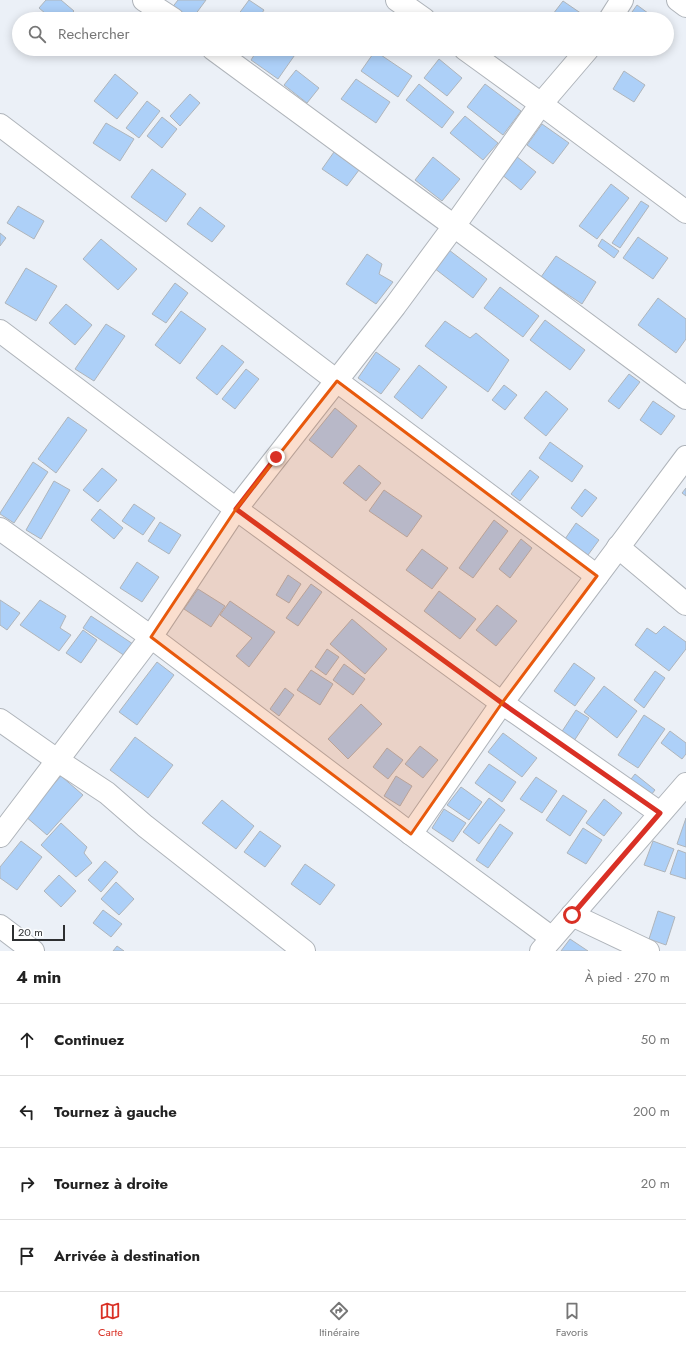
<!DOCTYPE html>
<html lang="fr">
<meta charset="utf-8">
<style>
body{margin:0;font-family:Jost,sans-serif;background:#f6f6f6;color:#222}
.scale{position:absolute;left:12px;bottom:10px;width:53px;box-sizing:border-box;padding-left:4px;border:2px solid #2d2f31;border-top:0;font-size:11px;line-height:14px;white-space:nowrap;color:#2d2f31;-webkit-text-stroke:3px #fcfdfe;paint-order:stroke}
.stop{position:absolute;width:12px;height:12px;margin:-9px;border:3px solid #d93025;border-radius:50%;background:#fff}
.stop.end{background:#d93025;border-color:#fff;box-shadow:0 1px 4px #0008}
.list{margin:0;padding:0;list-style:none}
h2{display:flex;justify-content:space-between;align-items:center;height:52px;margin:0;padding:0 16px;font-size:17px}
h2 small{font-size:13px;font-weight:400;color:#767676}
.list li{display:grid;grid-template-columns:26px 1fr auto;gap:12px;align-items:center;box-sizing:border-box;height:72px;padding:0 16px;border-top:1px solid #e0e0e0}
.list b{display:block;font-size:15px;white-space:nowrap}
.list em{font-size:13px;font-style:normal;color:#767676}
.icon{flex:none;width:22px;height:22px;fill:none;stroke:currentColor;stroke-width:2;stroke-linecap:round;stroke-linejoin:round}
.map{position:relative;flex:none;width:686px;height:951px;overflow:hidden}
.search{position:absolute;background:#fff;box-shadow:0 2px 10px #0003;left:12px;right:12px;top:12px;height:44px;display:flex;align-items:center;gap:10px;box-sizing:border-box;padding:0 14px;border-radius:22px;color:#767676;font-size:15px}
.sheet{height:340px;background:#fff}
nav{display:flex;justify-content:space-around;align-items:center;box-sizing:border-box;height:56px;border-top:1px solid #e0e0e0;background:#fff;font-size:11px;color:#767676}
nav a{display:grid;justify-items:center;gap:2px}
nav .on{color:#d93025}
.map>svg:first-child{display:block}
.building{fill:#add0f8;stroke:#afb5bb}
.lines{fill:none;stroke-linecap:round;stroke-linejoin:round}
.minor-casing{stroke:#afb4ba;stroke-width:24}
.minor{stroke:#fff;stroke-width:22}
.route{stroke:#d93025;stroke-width:5}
.marked{fill:#e8590c;fill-opacity:0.2;stroke:#e8590c;stroke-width:3;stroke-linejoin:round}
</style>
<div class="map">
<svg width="686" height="951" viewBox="0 0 686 951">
<rect width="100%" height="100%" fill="#ebf0f7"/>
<g class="building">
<path d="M 46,0 L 61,0 L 74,11 L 66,19 L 52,19 L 39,8 Z"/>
<path d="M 178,0 L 206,0 L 192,19 L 185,19 L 171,9 Z"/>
<path d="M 249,0 L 264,10 L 258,19 L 235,19 Z"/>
<path d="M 563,1 L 582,14 L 579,19 L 560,19 L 553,14 Z"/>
<path d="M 637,5 L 656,19 L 627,19 Z"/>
<path d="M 258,49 L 299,49 L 278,79 L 251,60 Z"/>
<path d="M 375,51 L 412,76 L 398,97 L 361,71 Z"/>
<path d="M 439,59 L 462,78 L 447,96 L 424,78 Z"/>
<path d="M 296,70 L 319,88 L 307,103 L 284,85 Z"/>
<path d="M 624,71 L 645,85 L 634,102 L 613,89 Z"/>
<path d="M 115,74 L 138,93 L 117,119 L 94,101 Z"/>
<path d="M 356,79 L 390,102 L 376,123 L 341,99 Z"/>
<path d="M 419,84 L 454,112 L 442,128 L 406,100 Z"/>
<path d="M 485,84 L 521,111 L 503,135 L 467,107 Z"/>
<path d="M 190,94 L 200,103 L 180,126 L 170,116 Z"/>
<path d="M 147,101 L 160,111 L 139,138 L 126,128 Z"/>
<path d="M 465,116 L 498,143 L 483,160 L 450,133 Z"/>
<path d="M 162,117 L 177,129 L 162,148 L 147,136 Z"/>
<path d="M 106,123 L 134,139 L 120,161 L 93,143 Z"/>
<path d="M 542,124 L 569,143 L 553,164 L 527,145 Z"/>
<path d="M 334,152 L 359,170 L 347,186 L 322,169 Z"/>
<path d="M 516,156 L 536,172 L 521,190 L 501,174 Z"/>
<path d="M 433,157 L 460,179 L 442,201 L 415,180 Z"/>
<path d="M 152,169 L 186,194 L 166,222 L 131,197 Z"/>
<path d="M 611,184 L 629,198 L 597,239 L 579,226 Z"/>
<path d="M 641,201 L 649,206 L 620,248 L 612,243 Z"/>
<path d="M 18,206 L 44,221 L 34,239 L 7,223 Z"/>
<path d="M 200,207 L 225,226 L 212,242 L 187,224 Z"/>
<path d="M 0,233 L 6,238 L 0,246 Z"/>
<path d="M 638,237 L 668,258 L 653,279 L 623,258 Z"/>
<path d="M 101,239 L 137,269 L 118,290 L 83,259 Z"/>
<path d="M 602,239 L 619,251 L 614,258 L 598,246 Z"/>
<path d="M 449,250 L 487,279 L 473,298 L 434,268 Z"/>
<path d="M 367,254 L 382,264 L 379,274 L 393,282 L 376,304 L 346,284 Z"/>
<path d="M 556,256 L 596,282 L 582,304 L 541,277 Z"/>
<path d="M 26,268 L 57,286 L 36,321 L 5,303 Z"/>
<path d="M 175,283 L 188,293 L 166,323 L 152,314 Z"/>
<path d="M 500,287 L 539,316 L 523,337 L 484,308 Z"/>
<path d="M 658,298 L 686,319 L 686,339 L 676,353 L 638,325 Z"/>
<path d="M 66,304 L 92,325 L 75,345 L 49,323 Z"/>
<path d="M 181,311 L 206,329 L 180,364 L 155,345 Z"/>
<path d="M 545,320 L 585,350 L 570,370 L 530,340 Z"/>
<path d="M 445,321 L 470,338 L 476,333 L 509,360 L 488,392 L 425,346 Z"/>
<path d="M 106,324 L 125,336 L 94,381 L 75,369 Z"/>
<path d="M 222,345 L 244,362 L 217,395 L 196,378 Z"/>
<path d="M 376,352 L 400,369 L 381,394 L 358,378 Z"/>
<path d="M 419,365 L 447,387 L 422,419 L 394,397 Z"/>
<path d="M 246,369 L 259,379 L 235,409 L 222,399 Z"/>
<path d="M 629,374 L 640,382 L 619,409 L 608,401 Z"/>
<path d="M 504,385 L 517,395 L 505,410 L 492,400 Z"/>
<path d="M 546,391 L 568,409 L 546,436 L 524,418 Z"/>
<path d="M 653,401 L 675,416 L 661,435 L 640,420 Z"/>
<path d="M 335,408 L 357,426 L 332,458 L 309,440 Z"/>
<path d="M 68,417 L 87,430 L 56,473 L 38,459 Z"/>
<path d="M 550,442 L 583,466 L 572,482 L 539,458 Z"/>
<path d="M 33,462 L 48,472 L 14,523 L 0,514 L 0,513 Z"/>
<path d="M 359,465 L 381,483 L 366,501 L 343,483 Z"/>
<path d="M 102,468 L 117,480 L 98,502 L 83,490 Z"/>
<path d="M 530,470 L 539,477 L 520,501 L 511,494 Z"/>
<path d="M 54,481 L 70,490 L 41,539 L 26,530 Z"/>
<path d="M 686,488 L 686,496 L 682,493 Z"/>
<path d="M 585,489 L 597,498 L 582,517 L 571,508 Z"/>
<path d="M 384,490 L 422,516 L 407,537 L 369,511 Z"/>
<path d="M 134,504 L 155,518 L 143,535 L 122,521 Z"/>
<path d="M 100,509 L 123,528 L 114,539 L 91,520 Z"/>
<path d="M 494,520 L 508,531 L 473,578 L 459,568 Z"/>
<path d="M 160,522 L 181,535 L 169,554 L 148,541 Z"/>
<path d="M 576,523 L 599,540 L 588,555 L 565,539 Z"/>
<path d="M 521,539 L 532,548 L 510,578 L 499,569 Z"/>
<path d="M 422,549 L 448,568 L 432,589 L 406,570 Z"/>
<path d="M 137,562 L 159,577 L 142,602 L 120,588 Z"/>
<path d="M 288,575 L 301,584 L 289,603 L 276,595 Z"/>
<path d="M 311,584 L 322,592 L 298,626 L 286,618 Z"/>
<path d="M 198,589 L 225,606 L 211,627 L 184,609 Z"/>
<path d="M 439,591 L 476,619 L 460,639 L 424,611 Z"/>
<path d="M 0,600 L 20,613 L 7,630 L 0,625 Z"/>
<path d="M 40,600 L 66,616 L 60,628 L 71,635 L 59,651 L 20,625 Z"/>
<path d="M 230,601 L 275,632 L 249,667 L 236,656 L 252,638 L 220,615 Z"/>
<path d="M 497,605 L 517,621 L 496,646 L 476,630 Z"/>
<path d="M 91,616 L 136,646 L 128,658 L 83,628 Z"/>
<path d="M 352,619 L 387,649 L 365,674 L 330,644 Z"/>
<path d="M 664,626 L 686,642 L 686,649 L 669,671 L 635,645 L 647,628 L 656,634 Z"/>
<path d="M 83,630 L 97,640 L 81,663 L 66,653 Z"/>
<path d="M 327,649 L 339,657 L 326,675 L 315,667 Z"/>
<path d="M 157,662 L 174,675 L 137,725 L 119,712 Z"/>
<path d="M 574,663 L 595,678 L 575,706 L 554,691 Z"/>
<path d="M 344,664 L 365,679 L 353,695 L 333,680 Z"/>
<path d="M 311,670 L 333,684 L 320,705 L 297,690 Z"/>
<path d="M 655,671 L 665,678 L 644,708 L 634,700 Z"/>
<path d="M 604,686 L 637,711 L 617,738 L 584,712 Z"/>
<path d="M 285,688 L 294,695 L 279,716 L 270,709 Z"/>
<path d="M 361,704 L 382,724 L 348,759 L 328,739 Z"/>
<path d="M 576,710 L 589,718 L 572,744 L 559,736 Z"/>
<path d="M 644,715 L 665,729 L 638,768 L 618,755 Z"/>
<path d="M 670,731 L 686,743 L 686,754 L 682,759 L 661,743 Z"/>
<path d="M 503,733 L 537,758 L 522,777 L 488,752 Z"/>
<path d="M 135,737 L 173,765 L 148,798 L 110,770 Z"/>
<path d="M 420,746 L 438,760 L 423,778 L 405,764 Z"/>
<path d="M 387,748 L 403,760 L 388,779 L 373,767 Z"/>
<path d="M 489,764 L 516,782 L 502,802 L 475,783 Z"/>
<path d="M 635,774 L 655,790 L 648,799 L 628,783 Z"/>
<path d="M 61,776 L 83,795 L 47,835 L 25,816 Z"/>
<path d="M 396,776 L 412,786 L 400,806 L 384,796 Z"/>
<path d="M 536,777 L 557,791 L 542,813 L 520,799 Z"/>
<path d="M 461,787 L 482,802 L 469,820 L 447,805 Z"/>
<path d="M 563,795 L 587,811 L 570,836 L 546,820 Z"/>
<path d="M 489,798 L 505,810 L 479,844 L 463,832 Z"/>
<path d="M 604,799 L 622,813 L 604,836 L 586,823 Z"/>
<path d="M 222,800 L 254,826 L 236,849 L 202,823 Z"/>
<path d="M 444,809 L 466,823 L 453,842 L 432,828 Z"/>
<path d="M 686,818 L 686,847 L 677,844 Z"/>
<path d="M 61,823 L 87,847 L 84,853 L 92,863 L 76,877 L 41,845 Z"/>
<path d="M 500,824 L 513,833 L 488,868 L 476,860 Z"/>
<path d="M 583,828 L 602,840 L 586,864 L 567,853 Z"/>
<path d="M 260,831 L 281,846 L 265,867 L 244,852 Z"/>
<path d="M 21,841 L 42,857 L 17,890 L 0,878 L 0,867 Z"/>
<path d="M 653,841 L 674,849 L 665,872 L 644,865 Z"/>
<path d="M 678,850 L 686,853 L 686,879 L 670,874 Z"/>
<path d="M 105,861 L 118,872 L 101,892 L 88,880 Z"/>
<path d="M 305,864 L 335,885 L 320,905 L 291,884 Z"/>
<path d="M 59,875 L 76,891 L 61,907 L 44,891 Z"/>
<path d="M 116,882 L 134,899 L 119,915 L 101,899 Z"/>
<path d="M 103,910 L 122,924 L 111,937 L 93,923 Z"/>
<path d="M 658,911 L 675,917 L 666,945 L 649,939 Z"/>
<path d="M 570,939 L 588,951 L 561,951 Z"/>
<path d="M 117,946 L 124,951 L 113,951 Z"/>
</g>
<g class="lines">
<g class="minor-casing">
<g id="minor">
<path d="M 144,0 L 173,19"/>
<path d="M 397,0 L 424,19"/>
<path d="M 678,0 L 686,6"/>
<path d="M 610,19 L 622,0"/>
<path d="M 213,49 L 454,226 L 686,398"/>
<path d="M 465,49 L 541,104 L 686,212"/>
<path d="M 0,125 L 337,381 L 597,576"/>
<path d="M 0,331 L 236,509 L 502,703 L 660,813"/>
<path d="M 0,529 L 151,637 L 411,834 L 552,938"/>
<path d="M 618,547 L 686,604"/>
<path d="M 0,720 L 57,760 L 107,793 L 145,826 L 304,951"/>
<path d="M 411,834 L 502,703 L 686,457"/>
<path d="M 0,836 L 151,637 L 236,509 L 395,306 L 454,226 L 541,104 L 588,49"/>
<path d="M 572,915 L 648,951"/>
<path d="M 0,926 L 33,951"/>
<path d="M 541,951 L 686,784"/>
</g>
</g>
<use href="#minor" class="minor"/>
</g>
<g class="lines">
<path class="route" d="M 276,457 L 236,509 L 502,703 L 660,813 L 572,915"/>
</g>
<path class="marked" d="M 337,381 L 597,576 L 502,703 L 411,834 L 151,637 L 236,509 Z"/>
</svg>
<div class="scale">20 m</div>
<div class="stop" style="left:572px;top:915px"></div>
<div class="stop end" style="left:276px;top:457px"></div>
<div class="search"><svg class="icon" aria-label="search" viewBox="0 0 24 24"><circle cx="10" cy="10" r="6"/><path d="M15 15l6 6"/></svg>Rechercher</div>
</div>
<section class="sheet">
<h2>4 min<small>À pied · 270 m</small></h2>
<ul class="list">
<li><svg class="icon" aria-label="ahead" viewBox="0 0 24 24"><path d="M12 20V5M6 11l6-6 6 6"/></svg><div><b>Continuez</b></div><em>50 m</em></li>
<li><svg class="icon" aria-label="left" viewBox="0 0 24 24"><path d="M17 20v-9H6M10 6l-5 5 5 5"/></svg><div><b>Tournez à gauche</b></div><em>200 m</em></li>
<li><svg class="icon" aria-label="right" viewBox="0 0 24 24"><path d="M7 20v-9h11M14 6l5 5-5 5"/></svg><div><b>Tournez à droite</b></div><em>20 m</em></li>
<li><svg class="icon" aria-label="arrive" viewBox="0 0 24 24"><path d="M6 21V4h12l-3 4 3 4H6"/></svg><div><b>Arrivée à destination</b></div></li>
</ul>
</section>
<nav>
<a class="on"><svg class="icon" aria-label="map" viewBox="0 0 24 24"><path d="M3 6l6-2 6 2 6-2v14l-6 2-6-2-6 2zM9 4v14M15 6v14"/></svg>Carte</a>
<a><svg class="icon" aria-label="directions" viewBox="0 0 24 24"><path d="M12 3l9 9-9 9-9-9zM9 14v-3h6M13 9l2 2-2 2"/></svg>Itinéraire</a>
<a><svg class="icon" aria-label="saved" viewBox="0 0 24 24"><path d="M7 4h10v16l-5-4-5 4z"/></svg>Favoris</a>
</nav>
